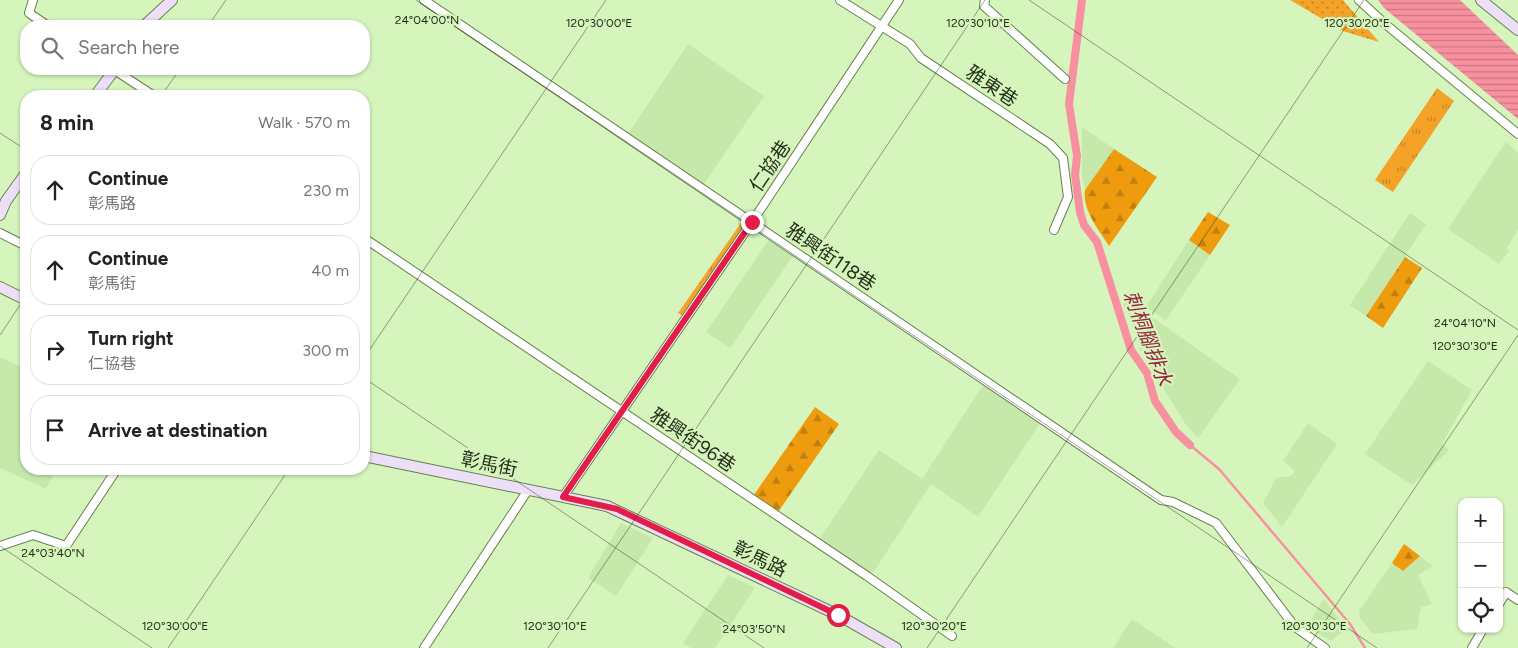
<!DOCTYPE html>
<meta charset="utf-8">
<style>
body{margin:0;font-family:Figtree,"Noto Sans TC",sans-serif;background:#f6f6f6;color:#222}
.controls{position:absolute;right:15px;bottom:15px;display:grid;overflow:hidden;border-radius:10px;box-shadow:0 1px 4px #0004}
.controls button{width:45px;height:45px;display:grid;place-items:center;padding:0;border:0;border-bottom:1px solid #e0e0e0;background:#fff;color:#222;font:25px sans-serif}
.stop{position:absolute;width:15px;height:15px;margin:-11px;border:4px solid #e11d48;border-radius:50%;background:#fff}
.stop.end{background:#e11d48;border-color:#fff;box-shadow:0 1px 5px #0008}
.list{margin:0;padding:0;list-style:none}
h2{display:flex;justify-content:space-between;align-items:center;height:65px;margin:0;padding:0 20px;font-size:21px}
h2 small{font-size:16px;font-weight:400;color:#767676}
.list li{display:grid;grid-template-columns:32px 1fr auto;gap:15px;align-items:center;box-sizing:border-box;height:70px;margin:0 10px 10px;padding:0 10px;border:1px solid #e0e0e0;border-radius:20px}
.list b{display:block;font-size:19px;white-space:nowrap}
.list p{margin:0;font-size:16px;white-space:nowrap;color:#767676}
.list em{font-size:16px;font-style:normal;color:#767676}
.icon{flex:none;width:28px;height:28px;fill:none;stroke:currentColor;stroke-width:2;stroke-linecap:round;stroke-linejoin:round}
.map{position:relative;flex:none;width:1518px;height:648px;overflow:hidden}
.search{position:absolute;background:#fff;box-shadow:0 1px 4px #0004;left:20px;top:20px;width:350px;height:55px;display:flex;align-items:center;gap:12px;box-sizing:border-box;padding:0 18px;border-radius:20px;color:#767676;font-size:19px}
.panel{position:absolute;background:#fff;box-shadow:0 1px 4px #0004;left:20px;top:90px;width:350px;height:385px;border-radius:20px}
.map>svg:first-child{display:block}
.built{fill:#c6e8aa}
.grass{fill:url(#grass-tufts)}
.forest{fill:url(#forest-firs)}
.park{fill:url(#park-dots)}
.water{fill:url(#water-rules)}
.lines{fill:none;stroke-linecap:round;stroke-linejoin:round}
.stream{stroke:#f9909f;stroke-width:2.5}
.canal{stroke:#f9909f;stroke-width:8}
.street-casing{stroke:#67824e;stroke-width:10}
.secondary-casing{stroke:#67824e;stroke-width:12}
.street{stroke:#fff;stroke-width:8}
.secondary{stroke:#eedff8;stroke-width:10}
.route{stroke:#e11d48;stroke-width:6}
.ticks{fill:none;stroke:#24301a;stroke-width:1;stroke-opacity:0.45}
.labels{text-anchor:middle;dominant-baseline:central;stroke-width:4.5;stroke-linejoin:round;paint-order:stroke}
.street-label{font-size:19px;fill:#24301a;stroke:#d6f5bc}
.water-label{font-size:20px;font-style:italic;fill:#982341;stroke:#d6f5bc}
.ticks-label{font-size:12px;text-anchor:middle;fill:#24301a;stroke:#d6f5bc;stroke-width:4.5;stroke-linejoin:round;paint-order:stroke}
</style>
<div class="map">
<svg width="1518" height="648" viewBox="0 0 1518 648">
<defs>
<pattern id="grass-tufts" width="24" height="20" patternUnits="userSpaceOnUse" patternTransform="scale(1.25)"><rect width="24" height="20" fill="#f4a328"/><path d="M3 7l-1-3M5 7V3M7 7l1-3M15 17l-1-3M17 17v-4M19 17l1-3" fill="none" stroke="#c58522"/></pattern>
<pattern id="forest-firs" width="22" height="20" patternUnits="userSpaceOnUse" patternTransform="scale(1.25)"><rect width="22" height="20" fill="#ee9c0e"/><path d="M5 1l3.5 6h-7zM16 11l3.5 6h-7z" fill="#c1800d"/></pattern>
<pattern id="park-dots" width="8" height="8" patternUnits="userSpaceOnUse" patternTransform="scale(1.25)"><rect width="8" height="8" fill="#f4a328"/><path d="M2 2h.1M6 6h.1" fill="none" stroke="#c58522" stroke-width="1.8" stroke-linecap="round"/></pattern>
<pattern id="water-rules" width="6" height="5" patternUnits="userSpaceOnUse" patternTransform="scale(1.25)"><rect width="6" height="5" fill="#f9909f"/><path d="M0 2.5h6" fill="none" stroke="#c97681"/></pattern>
</defs>
<rect width="100%" height="100%" fill="#d6f5bc"/>
<g class="built">
<path d="M 688,44 L 764,96 L 702,187 L 626,137 Z"/>
<path d="M 1082,127 L 1114,149 L 1085,190 L 1082,177 Z"/>
<path d="M 1506,142 L 1518,153 L 1518,230 L 1507,248 L 1509,251 L 1499,264 L 1448,229 Z"/>
<path d="M 1410,213 L 1426,224 L 1366,316 L 1350,305 Z"/>
<path d="M 769,240 L 793,256 L 730,348 L 706,332 Z"/>
<path d="M 1189,240 L 1210,255 L 1166,320 L 1146,307 Z"/>
<path d="M 1129,301 L 1240,379 L 1198,438 L 1186,425 L 1139,348 L 1138,334 L 1123,304 Z"/>
<path d="M 0,357 L 26,369 L 26,469 L 56,469 L 46,489 L 0,468 Z"/>
<path d="M 1428,361 L 1472,390 L 1442,444 L 1449,450 L 1412,485 L 1365,454 Z"/>
<path d="M 983,385 L 1040,423 L 978,517 L 931,484 L 869,579 L 817,543 L 879,450 L 922,479 Z"/>
<path d="M 1308,423 L 1337,444 L 1282,527 L 1263,503 L 1276,478 L 1291,476 L 1295,471 L 1283,461 Z"/>
<path d="M 621,523 L 653,538 L 616,596 L 588,578 Z"/>
<path d="M 1420,556 L 1433,566 L 1418,575 L 1432,604 L 1421,607 L 1417,629 L 1373,634 L 1360,618 L 1359,611 L 1392,563 L 1403,570 Z"/>
<path d="M 728,575 L 755,588 L 715,648 L 691,648 L 683,643 Z"/>
<path d="M 1324,599 L 1347,629 L 1331,641 L 1307,626 Z"/>
<path d="M 1132,619 L 1175,648 L 1113,648 Z"/>
</g>
<g class="grass">
<path d="M 1437,88 L 1454,101 L 1393,192 L 1375,180 Z"/>
<path d="M 741,223 L 745,228 L 683,316 L 678,313 Z"/>
</g>
<g class="forest">
<path d="M 1114,149 L 1157,177 L 1109,246 C 1099,230 1082,210 1085,190 Z"/>
<path d="M 1208,212 L 1230,225 L 1210,255 L 1189,240 Z"/>
<path d="M 1405,257 L 1422,268 L 1383,328 L 1366,316 Z"/>
<path d="M 815,407 L 839,424 L 776,515 L 751,499 Z"/>
<path d="M 1404,544 L 1420,556 L 1403,571 L 1392,563 Z"/>
</g>
<path class="park" d="M 1290,0 L 1343,0 L 1379,42 L 1343,31 Z"/>
<path class="water" d="M 1378,0 L 1460,0 L 1518,55 L 1518,119 L 1384,8 Z"/>
<g class="lines">
<path class="stream" d="M 1190,445 L 1219,469 L 1350,624 L 1365,648"/>
<path class="canal" d="M 1082,0 L 1069,104 L 1077,156 L 1075,175 L 1080,212 L 1084,225 L 1097,242 L 1131,350 L 1147,373 L 1155,401 L 1176,432 L 1190,445"/>
<g class="street-casing">
<g id="street">
<path d="M 33,0 L 29,13 L 48,26"/>
<path d="M 424,0 L 1161,500 L 1173,502 L 1216,523 L 1295,627 L 1325,648"/>
<path d="M 840,0 L 910,44 L 921,58 L 1050,144 L 1063,158 L 1068,197 L 1054,230"/>
<path d="M 985,0 L 984,6 L 1065,79"/>
<path d="M 1359,0 L 1384,23 L 1518,134"/>
<path d="M 113,69 L 154,96"/>
<path d="M 0,233 L 26,246"/>
<path d="M 364,238 L 867,576 L 952,636"/>
<path d="M 563,497 L 752,222 L 899,0"/>
<path d="M 0,546 L 33,535 L 66,546 L 117,469"/>
<path d="M 1499,604 L 1506,592 L 1518,600"/>
<path d="M 424,648 L 528,490"/>
<path d="M 1472,648 L 1483,629"/>
</g>
</g>
<g class="secondary-casing">
<g id="secondary">
<path d="M 1481,0 L 1518,30"/>
<path d="M 144,26 L 172,0"/>
<path d="M 95,96 L 115,69"/>
<path d="M 0,215 L 6,201 L 26,173"/>
<path d="M 0,287 L 26,300"/>
<path d="M 364,456 L 607,506 L 838,615 L 896,648"/>
</g>
</g>
<use href="#street" class="street"/>
<use href="#secondary" class="secondary"/>
</g>
<g class="lines">
<path class="route" d="M 752,222 L 563,497 L 617,509 L 838,615"/>
</g>
<path class="ticks" d="M 416,0 L 1377,648M 1029,0 L 1518,330M 208,26 L 226,0M 161,96 L 180,69M 0,133 L 26,150M 0,335 L 26,296M 364,358 L 606,0M 364,378 L 764,648M 0,546 L 152,648M 168,648 L 289,469M 548,648 L 985,0M 927,648 L 1364,0M 1307,648 L 1518,335"/>
<g class="labels">
<g class="street-label">
<text transform="translate(992 86) rotate(34)">雅東巷</text>
<text transform="translate(770 166) rotate(-56)">仁協巷</text>
<text transform="translate(831 257) rotate(34)">雅興街118巷</text>
<text transform="translate(693 440) rotate(34)">雅興街96巷</text>
<text transform="translate(489 464) rotate(12)">彰馬街</text>
<text transform="translate(760 559) rotate(26)">彰馬路</text>
</g>
<g class="water-label">
<text transform="translate(1148 338) rotate(69)">刺桐腳排水</text>
</g>
</g>
<g class="ticks-label">
<text x="427" y="24">24°04'00"N</text>
<text x="599" y="27">120°30'00"E</text>
<text x="978" y="27">120°30'10"E</text>
<text x="1357" y="27">120°30'20"E</text>
<text x="1465" y="327">24°04'10"N</text>
<text x="1465" y="350">120°30'30"E</text>
<text x="53" y="557">24°03'40"N</text>
<text x="175" y="630">120°30'00"E</text>
<text x="555" y="630">120°30'10"E</text>
<text x="934" y="630">120°30'20"E</text>
<text x="1314" y="630">120°30'30"E</text>
<text x="754" y="633">24°03'50"N</text>
</g>
</svg>
<div class="controls">
<button>+</button>
<button>−</button>
<button><svg class="icon" aria-label="locate" viewBox="0 0 24 24"><circle cx="12" cy="12" r="6"/><path d="M12 2v4M12 18v4M2 12h4M18 12h4"/></svg></button>
</div>
<div class="stop" style="left:838px;top:615px"></div>
<div class="stop end" style="left:752px;top:222px"></div>
<div class="search"><svg class="icon" aria-label="search" viewBox="0 0 24 24"><circle cx="10" cy="10" r="6"/><path d="M15 15l6 6"/></svg>Search here</div>
<section class="panel">
<h2>8 min<small>Walk · 570 m</small></h2>
<ul class="list">
<li><svg class="icon" aria-label="ahead" viewBox="0 0 24 24"><path d="M12 20V5M6 11l6-6 6 6"/></svg><div><b>Continue</b><p>彰馬路</p></div><em>230 m</em></li>
<li><svg class="icon" aria-label="ahead" viewBox="0 0 24 24"><path d="M12 20V5M6 11l6-6 6 6"/></svg><div><b>Continue</b><p>彰馬街</p></div><em>40 m</em></li>
<li><svg class="icon" aria-label="right" viewBox="0 0 24 24"><path d="M7 20v-9h11M14 6l5 5-5 5"/></svg><div><b>Turn right</b><p>仁協巷</p></div><em>300 m</em></li>
<li><svg class="icon" aria-label="arrive" viewBox="0 0 24 24"><path d="M6 21V4h12l-3 4 3 4H6"/></svg><div><b>Arrive at destination</b></div></li>
</ul>
</section>
</div>
